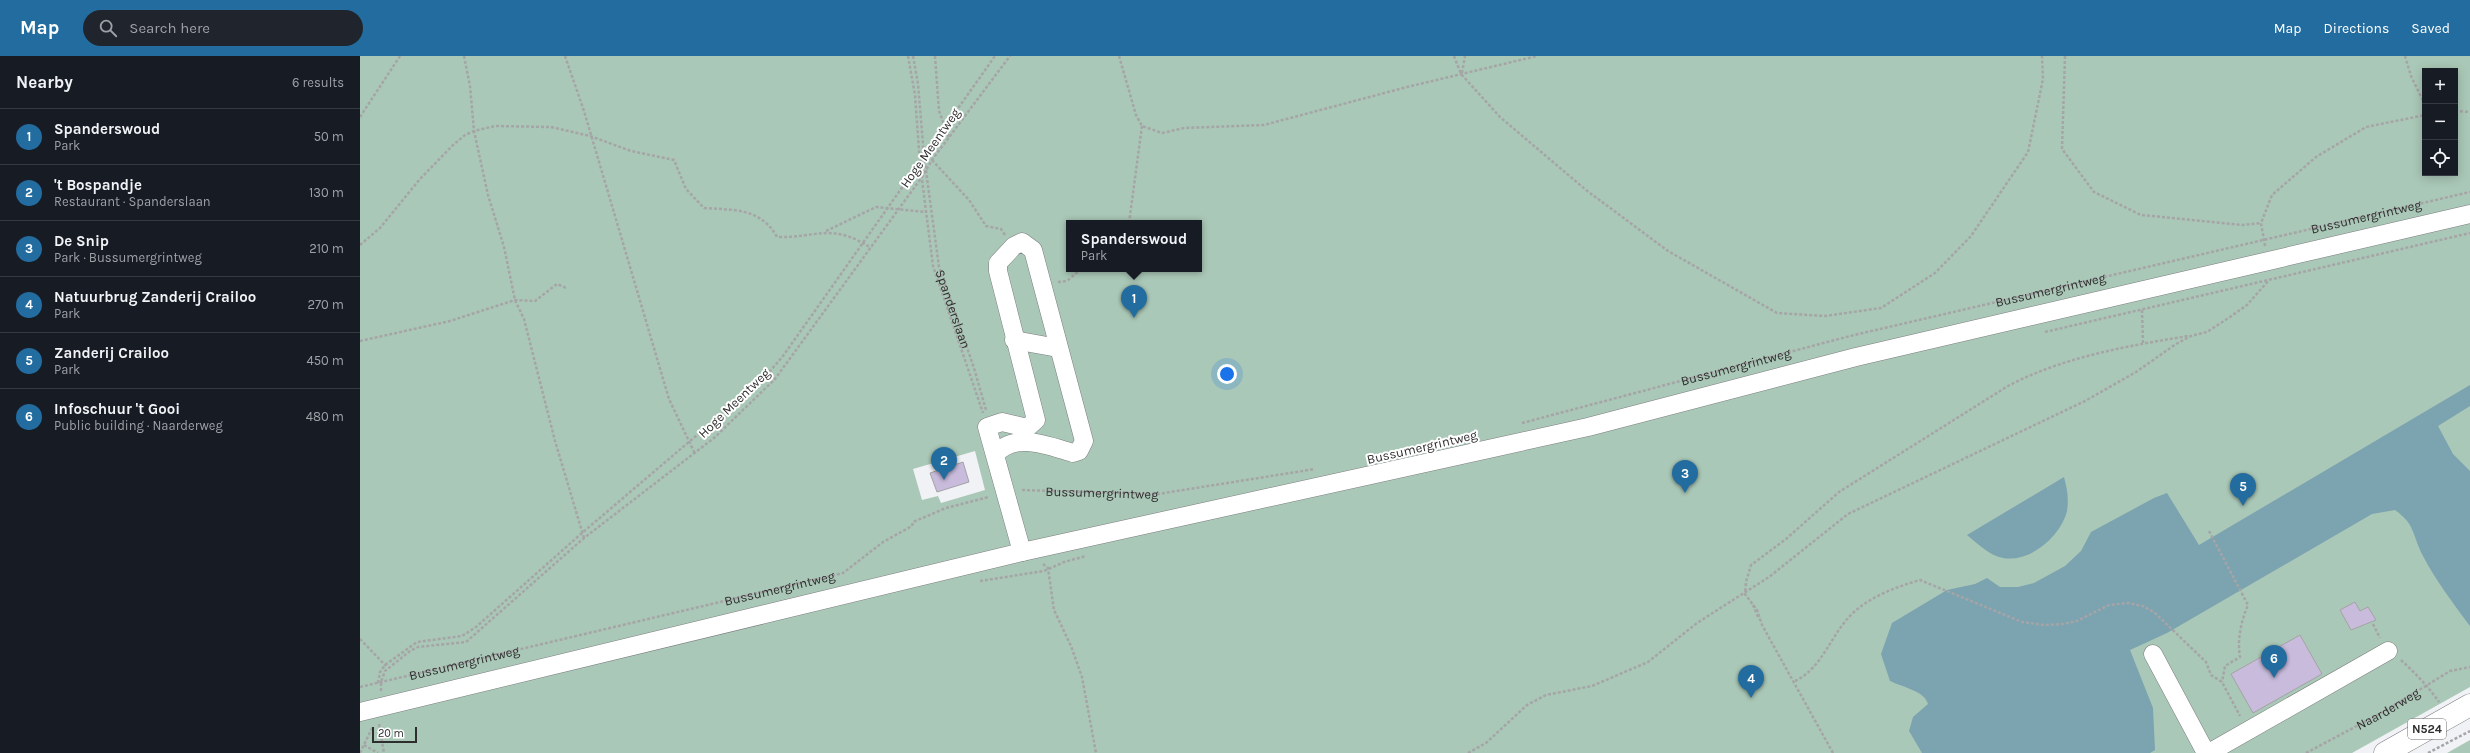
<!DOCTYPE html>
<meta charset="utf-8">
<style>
body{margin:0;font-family:Karla,sans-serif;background:#20242c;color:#f1f3f6}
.controls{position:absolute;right:12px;top:12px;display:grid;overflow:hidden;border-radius:0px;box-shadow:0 2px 10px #0003}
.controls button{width:36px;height:36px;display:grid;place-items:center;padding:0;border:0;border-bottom:1px solid #363941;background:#171b24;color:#f1f3f6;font:20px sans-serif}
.scale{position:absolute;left:12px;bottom:10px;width:45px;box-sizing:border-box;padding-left:4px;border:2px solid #2e2e2f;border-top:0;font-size:11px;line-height:14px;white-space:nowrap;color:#2e2e2f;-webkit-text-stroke:3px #fff;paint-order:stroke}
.you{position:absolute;left:867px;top:318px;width:14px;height:14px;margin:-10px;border:3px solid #fff;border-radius:50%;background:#1a73e8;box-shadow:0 0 0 6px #1a73e833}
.badge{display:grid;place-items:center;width:26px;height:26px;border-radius:50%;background:#226c9f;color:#fff;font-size:13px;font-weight:700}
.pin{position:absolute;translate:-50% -33px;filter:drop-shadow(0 1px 2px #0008)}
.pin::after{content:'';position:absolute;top:21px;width:14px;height:12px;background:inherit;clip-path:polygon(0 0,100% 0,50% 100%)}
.popup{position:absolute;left:706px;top:164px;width:136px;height:52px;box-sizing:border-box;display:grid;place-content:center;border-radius:0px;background:#171b24;filter:drop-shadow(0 1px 3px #0005);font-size:13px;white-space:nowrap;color:#9ea1a6}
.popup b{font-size:15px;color:#f1f3f6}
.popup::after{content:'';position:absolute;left:50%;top:100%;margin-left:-8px;border:8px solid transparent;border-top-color:#171b24}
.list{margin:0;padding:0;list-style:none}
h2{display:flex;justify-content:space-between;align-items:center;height:52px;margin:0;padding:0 16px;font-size:17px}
h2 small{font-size:13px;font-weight:400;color:#9ea1a6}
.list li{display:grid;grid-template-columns:26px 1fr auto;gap:12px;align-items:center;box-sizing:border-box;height:56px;padding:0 16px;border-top:1px solid #363941}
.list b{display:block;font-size:15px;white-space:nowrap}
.list p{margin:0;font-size:13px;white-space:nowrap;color:#9ea1a6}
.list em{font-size:13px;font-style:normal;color:#9ea1a6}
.icon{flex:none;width:22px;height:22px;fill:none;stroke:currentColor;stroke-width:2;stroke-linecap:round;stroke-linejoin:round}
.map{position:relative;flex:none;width:2110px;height:697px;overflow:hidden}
header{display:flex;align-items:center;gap:24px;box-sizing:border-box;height:56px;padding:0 20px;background:#226c9f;color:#fff}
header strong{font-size:19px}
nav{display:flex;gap:22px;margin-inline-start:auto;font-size:14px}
.search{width:280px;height:36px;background:#20242c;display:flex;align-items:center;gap:10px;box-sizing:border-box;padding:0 14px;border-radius:22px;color:#9ea1a6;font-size:15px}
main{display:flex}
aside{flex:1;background:#171b24}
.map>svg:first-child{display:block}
.green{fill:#aac8b7;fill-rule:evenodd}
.water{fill:#7ba3b0}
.building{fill:#c8bbdc;stroke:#a4a3a5}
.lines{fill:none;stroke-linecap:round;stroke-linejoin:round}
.minor-casing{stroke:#7b7d7f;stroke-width:19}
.major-casing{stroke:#7b7d7f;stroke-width:23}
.path{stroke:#a5a5a7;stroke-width:2.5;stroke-dasharray:3 2;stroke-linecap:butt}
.minor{stroke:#fff;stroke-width:18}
.major{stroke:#fff;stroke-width:22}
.labels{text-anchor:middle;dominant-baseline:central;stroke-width:4;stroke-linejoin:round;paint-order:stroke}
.shield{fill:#fff;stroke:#6d6d6d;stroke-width:1}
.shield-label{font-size:12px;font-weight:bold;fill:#2e2e2f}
.street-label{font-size:13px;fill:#2e2e2f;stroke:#fff}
</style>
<header>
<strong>Map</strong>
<div class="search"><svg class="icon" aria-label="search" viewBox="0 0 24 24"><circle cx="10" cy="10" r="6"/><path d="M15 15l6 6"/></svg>Search here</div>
<nav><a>Map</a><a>Directions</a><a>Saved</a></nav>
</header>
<main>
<aside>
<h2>Nearby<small>6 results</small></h2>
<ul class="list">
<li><span class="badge">1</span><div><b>Spanderswoud</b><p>Park</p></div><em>50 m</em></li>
<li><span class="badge">2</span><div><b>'t Bospandje</b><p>Restaurant · Spanderslaan</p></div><em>130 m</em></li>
<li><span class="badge">3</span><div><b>De Snip</b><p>Park · Bussumergrintweg</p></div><em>210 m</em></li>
<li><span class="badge">4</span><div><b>Natuurbrug Zanderij Crailoo</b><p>Park</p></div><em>270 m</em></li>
<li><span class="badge">5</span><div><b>Zanderij Crailoo</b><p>Park</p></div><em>450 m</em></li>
<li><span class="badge">6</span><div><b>Infoschuur 't Gooi</b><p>Public building · Naarderweg</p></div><em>480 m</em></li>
</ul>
</aside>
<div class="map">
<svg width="2110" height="697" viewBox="0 0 2110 697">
<rect width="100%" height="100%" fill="#f1f2f5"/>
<g class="green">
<path d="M 0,0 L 2110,0 L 2110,631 L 1992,697 L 0,697 ZM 2065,15 L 2095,15 L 2095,117 L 2065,117 ZM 709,167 L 839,167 L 839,213 L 709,213 ZM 615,395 L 625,434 L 581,447 L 578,440 L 562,444 L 553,413 Z"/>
<path d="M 2110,684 L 2110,697 L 2087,697 Z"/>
</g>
<g class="water">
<path d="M 2110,329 L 2110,350 L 2078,370 L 2093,398 L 2110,415 L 2110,570 C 2093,547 2076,525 2063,500 C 2052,479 2056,469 2035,454 L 2012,458 L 1807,577 L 1770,594 L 1793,652 L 1795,694 L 1790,697 L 1562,697 L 1549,675 L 1553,661 L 1568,648 C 1565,635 1542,631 1530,625 L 1521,598 L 1532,567 L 1587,534 L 1615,528 L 1627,522 L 1640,531 L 1658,531 L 1674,527 L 1705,510 L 1721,495 L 1731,476 L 1794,442 L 1807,437 L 1839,489 Z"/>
<path d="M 1704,421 C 1707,432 1709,443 1707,455 C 1701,480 1670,507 1643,502 C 1630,500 1617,487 1607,479 Z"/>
</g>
<g class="building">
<path d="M 603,406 L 609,426 L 577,436 L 570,417 Z"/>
<path d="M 1995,546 L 2000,555 L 2008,551 L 2016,564 L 1991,574 L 1980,554 Z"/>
<path d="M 1940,579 L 1962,618 L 1893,657 L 1871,618 Z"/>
</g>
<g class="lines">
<g class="minor-casing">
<g id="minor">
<path d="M 654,284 L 698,292"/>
<path d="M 635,399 C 654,375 689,390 713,397 L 719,395 L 724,385 L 673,194 L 662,186 L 654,190 L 638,207 L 638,215 L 676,364 L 667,372 L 642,366 L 627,371 L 662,496"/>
<path d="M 1793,598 L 1846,697"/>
<path d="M 0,656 L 662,496 L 1228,371 L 1496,301 L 2110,158"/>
<path d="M 1853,697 L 1854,694 L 2028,595"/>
</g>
</g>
<g class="major-casing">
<path id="major" d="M 2025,697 L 2110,649"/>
</g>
<g class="path">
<path d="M 104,0 L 110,30 L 114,75 L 128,139 L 144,191 L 155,244 L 164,263 L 195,385 L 224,482"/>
<path d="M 205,0 L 224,55 L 309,343 L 335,398"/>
<path d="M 548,0 L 555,39 L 560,108 L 573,210 L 623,357"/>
<path id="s1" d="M 553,0 L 558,28 L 564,100 L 579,211 L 614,312 L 626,354"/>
<path d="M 575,0 L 579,55 L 589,82"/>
<path d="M 759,0 L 776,59 L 782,70 L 802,77 L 824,72 L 904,69 L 1047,31 L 1177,0"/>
<path d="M 1094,0 L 1101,18 L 1140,61 L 1226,134 L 1308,195 L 1417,257 L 1465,260 L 1521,252 L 1575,217 L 1611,180 L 1668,96 L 1683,23 L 1682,0"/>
<path d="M 1705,0 L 1702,93 L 1734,136 L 1781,159 L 1883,169 L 1901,167"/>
<path d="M 2045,0 L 2051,20 L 2065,49"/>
<path d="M 1102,17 L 1105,0"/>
<path d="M 2095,55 L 2110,56"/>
<path d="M 0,61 L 40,0"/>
<path d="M 572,104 L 609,144 L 626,170 L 641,173 L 645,179"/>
<path d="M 769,167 L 782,70"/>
<path d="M 466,175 L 516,151 L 566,156"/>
<path d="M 0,189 L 20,172 L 60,123 L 92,90 L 105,79 L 114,75 L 135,70 L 191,71 L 230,80 L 271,95 L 314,104 L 326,133 L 344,152 C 374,154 401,152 417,181 C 458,182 471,166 511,192"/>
<path d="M 1905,190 L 1901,167 L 1912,139 L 1956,101 L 2006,71 L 2065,59"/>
<path d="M 698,226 L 707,225 L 721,213"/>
<path d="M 1782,254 L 1783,287"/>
<path d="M 1685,276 L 2110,177"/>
<path d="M 0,285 L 90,265 L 155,244 L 175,245 L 197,228 L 206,232"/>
<path id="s2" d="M 1162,367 L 1490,280 L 2110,136"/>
<path id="s3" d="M 662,434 L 798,438 L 955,413"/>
<path d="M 1849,475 L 1888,549 C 1881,565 1877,584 1880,601 L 1865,610 L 1862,626"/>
<path d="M 683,508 L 688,512 L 694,554 L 711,590 L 722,621 L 736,697"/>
<path d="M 620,525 L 684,515 L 704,506 L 726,500"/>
<path d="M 1393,549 L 1399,563"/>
<path d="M 2013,568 L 2020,582"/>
<path d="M 0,583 L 26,610"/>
<path d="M 2041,604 C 2055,617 2068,630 2079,646"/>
<path d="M 1435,625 C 1463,612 1471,577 1494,556 C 1512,540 1536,531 1560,524 L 1662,566 L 1684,569 L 1703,568 L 1717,565 L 1749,549 L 1768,547 L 1783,550 L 1795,557 L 1846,606 L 1851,619 L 1862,626 L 1880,660"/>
<path d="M 18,627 L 20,616 L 25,609 L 57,586 L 102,580 L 116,571 L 222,477 L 404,322 L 423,300 L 635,0"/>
<path id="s4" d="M 0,631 L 483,517 L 523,486 L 552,470 L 553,466 L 586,452 L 629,441"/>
<path d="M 21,635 L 21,626 L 25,615 L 50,595 L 58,591 L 106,586 L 224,482 L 354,382 L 415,323 L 562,121 L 572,104 L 650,0"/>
<path d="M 19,668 L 24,697"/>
<path d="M 4,689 L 18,697"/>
<path d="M 0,697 L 13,670"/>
<path d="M 1108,697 L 1126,687 L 1167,649 L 1186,639 L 1232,630 L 1288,606 L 1337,567 L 1409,521 L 1488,458 L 1725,345 L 1776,316 L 1816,288 L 1831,280 L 1847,276 L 1870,261 L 1887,249 L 1909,224"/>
<path d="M 1473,697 L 1402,569 L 1397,554 L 1385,538 L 1386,526 L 1391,509 L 1426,483 L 1479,436 L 1648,330 C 1703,301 1767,290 1828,280"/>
<path id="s5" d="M 1946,697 L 2025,655 L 2090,615 L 2110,611"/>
<path d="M 2068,697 L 2110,675"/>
</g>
<use href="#minor" class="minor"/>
<use href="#major" class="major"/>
</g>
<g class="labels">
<rect class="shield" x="2048" y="663" width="38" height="20" rx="3"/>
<g class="shield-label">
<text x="2067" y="673">N524</text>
</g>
<g class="street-label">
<text transform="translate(570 92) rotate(-55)">Hoge Meentweg</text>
<text stroke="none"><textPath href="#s2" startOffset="869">Bussumergrintweg</textPath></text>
<text stroke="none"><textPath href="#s2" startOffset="545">Bussumergrintweg</textPath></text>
<text stroke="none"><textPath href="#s1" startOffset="257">Spanderslaan</textPath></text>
<text stroke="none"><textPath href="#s2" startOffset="221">Bussumergrintweg</textPath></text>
<text transform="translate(374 347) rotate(-44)">Hoge Meentweg</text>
<text transform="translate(1062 391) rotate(-13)">Bussumergrintweg</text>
<text stroke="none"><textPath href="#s3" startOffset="80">Bussumergrintweg</textPath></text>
<text stroke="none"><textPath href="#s4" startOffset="431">Bussumergrintweg</textPath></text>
<text stroke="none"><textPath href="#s4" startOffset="107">Bussumergrintweg</textPath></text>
<text stroke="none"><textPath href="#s5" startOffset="93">Naarderweg</textPath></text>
</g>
</g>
</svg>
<div class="controls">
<button>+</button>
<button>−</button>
<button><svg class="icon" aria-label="locate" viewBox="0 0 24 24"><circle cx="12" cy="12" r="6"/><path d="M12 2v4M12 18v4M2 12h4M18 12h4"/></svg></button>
</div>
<div class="scale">20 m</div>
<div class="you"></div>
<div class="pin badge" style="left:774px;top:262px">1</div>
<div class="popup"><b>Spanderswoud</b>Park</div>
<div class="pin badge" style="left:584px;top:424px">2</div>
<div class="pin badge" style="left:1325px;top:437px">3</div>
<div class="pin badge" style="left:1391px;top:642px">4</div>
<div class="pin badge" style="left:1883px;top:450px">5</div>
<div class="pin badge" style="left:1914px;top:622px">6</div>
</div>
</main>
